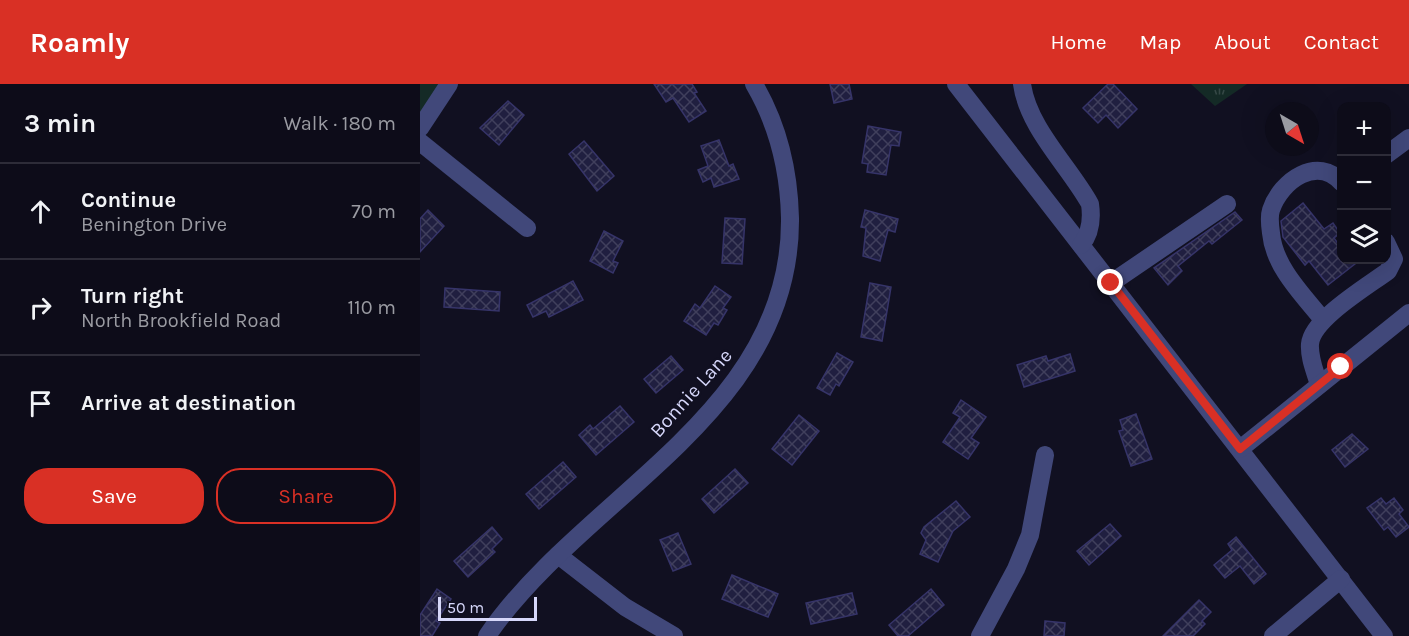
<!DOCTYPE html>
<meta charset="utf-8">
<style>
body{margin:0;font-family:Karla,sans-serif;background:#161522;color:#f1f3f6}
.controls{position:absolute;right:18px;top:18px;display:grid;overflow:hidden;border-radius:12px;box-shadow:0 6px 24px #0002}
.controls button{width:54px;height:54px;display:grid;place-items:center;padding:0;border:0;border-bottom:2px solid #2d2c38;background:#0d0c19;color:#f1f3f6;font:30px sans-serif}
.compass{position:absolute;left:845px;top:18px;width:54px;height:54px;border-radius:50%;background:#0d0c19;box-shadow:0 6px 24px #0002;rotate:141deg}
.scale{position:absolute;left:18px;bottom:15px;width:99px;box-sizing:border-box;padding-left:6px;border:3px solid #d6d7fa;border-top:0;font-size:16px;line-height:21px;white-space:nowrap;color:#d6d7fa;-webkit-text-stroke:4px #111021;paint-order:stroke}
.stop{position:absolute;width:18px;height:18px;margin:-14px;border:4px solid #d93025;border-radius:50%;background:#fff}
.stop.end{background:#d93025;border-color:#fff;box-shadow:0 2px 6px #0008}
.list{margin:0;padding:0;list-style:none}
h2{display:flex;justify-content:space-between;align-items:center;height:78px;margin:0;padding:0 24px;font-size:26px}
h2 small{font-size:20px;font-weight:400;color:#9a9ba2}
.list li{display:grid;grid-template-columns:39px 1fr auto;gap:18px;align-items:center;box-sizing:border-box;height:96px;padding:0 24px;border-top:2px solid #2d2c38}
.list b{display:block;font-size:22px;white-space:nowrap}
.list p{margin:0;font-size:20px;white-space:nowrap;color:#9a9ba2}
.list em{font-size:20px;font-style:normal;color:#9a9ba2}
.actions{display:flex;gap:12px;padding:18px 24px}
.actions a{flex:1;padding:14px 0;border:2px solid #d93025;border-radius:24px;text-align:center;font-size:21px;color:#d93025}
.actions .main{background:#d93025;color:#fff}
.icon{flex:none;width:33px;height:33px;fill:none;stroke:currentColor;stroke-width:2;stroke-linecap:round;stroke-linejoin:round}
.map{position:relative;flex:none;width:989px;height:552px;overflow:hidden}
header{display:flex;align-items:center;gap:36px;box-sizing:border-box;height:84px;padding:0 30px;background:#d93025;color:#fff}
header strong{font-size:28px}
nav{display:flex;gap:33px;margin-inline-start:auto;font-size:21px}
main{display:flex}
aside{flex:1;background:#0d0c19}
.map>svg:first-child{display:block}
.grass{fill:url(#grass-tufts)}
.park{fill:#142a26}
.building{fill:url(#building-cross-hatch);stroke:#363469;stroke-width:1.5}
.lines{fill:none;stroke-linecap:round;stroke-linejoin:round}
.minor{stroke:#41487a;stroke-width:18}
.route{stroke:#d93025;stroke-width:8}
.labels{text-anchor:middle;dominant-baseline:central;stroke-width:4.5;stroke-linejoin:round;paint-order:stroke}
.street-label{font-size:20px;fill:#d6d7fa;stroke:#111021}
</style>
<header>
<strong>Roamly</strong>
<nav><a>Home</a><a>Map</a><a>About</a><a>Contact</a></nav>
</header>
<main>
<aside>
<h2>3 min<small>Walk · 180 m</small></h2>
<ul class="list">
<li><svg class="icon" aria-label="ahead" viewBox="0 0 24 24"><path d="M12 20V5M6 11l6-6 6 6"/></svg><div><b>Continue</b><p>Benington Drive</p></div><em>70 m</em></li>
<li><svg class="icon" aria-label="right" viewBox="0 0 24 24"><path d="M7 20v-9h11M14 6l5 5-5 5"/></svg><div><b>Turn right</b><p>North Brookfield Road</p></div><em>110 m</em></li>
<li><svg class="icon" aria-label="arrive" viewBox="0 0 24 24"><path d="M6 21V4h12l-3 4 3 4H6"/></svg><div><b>Arrive at destination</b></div></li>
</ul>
<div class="actions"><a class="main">Save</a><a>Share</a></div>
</aside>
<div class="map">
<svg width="989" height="552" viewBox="0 0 989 552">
<defs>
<pattern id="grass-tufts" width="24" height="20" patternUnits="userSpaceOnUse" patternTransform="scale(1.5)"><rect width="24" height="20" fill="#142a26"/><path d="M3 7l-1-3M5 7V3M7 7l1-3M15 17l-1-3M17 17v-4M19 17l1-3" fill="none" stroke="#354846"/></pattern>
<pattern id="building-cross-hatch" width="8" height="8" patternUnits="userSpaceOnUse" patternTransform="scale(1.5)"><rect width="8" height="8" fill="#201f40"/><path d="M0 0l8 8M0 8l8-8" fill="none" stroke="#403f5c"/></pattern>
</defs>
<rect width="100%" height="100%" fill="#111021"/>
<path class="grass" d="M 771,0 L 827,0 L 795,22 Z"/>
<path class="park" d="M 0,0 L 24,0 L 0,35 Z"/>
<g class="building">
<path d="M 234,0 L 272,0 L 277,8 L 274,9 L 286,27 L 269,38 L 253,14 L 246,18 Z"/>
<path d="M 410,0 L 429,0 L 432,15 L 414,19 Z"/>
<path d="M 688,0 L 693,0 L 717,25 L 698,44 L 686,31 L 678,39 L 663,24 Z"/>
<path d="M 88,17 L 104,31 L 79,61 L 60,44 Z"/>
<path d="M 448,42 L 481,48 L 479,62 L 471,61 L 466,91 L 447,88 L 448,80 L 442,79 Z"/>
<path d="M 299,56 L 309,82 L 313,80 L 319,95 L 294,103 L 291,94 L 283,98 L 278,86 L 288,82 L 281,62 Z"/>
<path d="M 164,57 L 194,92 L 177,107 L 149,70 Z"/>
<path d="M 883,119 L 904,145 L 913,139 L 920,149 L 914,154 L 921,164 L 921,176 L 940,176 L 908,201 L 889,177 L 885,181 L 863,153 L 861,137 Z"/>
<path d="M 8,126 L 24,142 L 0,168 L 0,135 Z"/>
<path d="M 445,126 L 478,135 L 475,148 L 468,146 L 460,177 L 443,172 L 446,144 L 441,143 Z"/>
<path d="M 815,128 L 822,136 L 792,160 L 789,157 L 758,182 L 762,187 L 748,201 L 734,184 Z"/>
<path d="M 305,134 L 325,135 L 322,180 L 302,179 Z"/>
<path d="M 184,147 L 203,157 L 193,177 L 198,179 L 193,189 L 170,177 Z"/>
<path d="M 153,197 L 163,216 L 129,233 L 126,227 L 113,233 L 107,221 Z"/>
<path d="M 450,199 L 471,203 L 462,257 L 441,253 Z"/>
<path d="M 295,202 L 311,213 L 303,224 L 307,226 L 298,241 L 294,239 L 286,251 L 264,237 L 275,220 L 280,224 Z"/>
<path d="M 25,204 L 80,208 L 79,227 L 24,223 Z"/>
<path d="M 417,269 L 433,278 L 419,302 L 416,300 L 410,311 L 397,304 Z"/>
<path d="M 650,270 L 655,287 L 604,303 L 597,281 L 626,272 L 628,277 Z"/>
<path d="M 251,272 L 263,286 L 236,309 L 224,295 Z"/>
<path d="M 541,316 L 566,333 L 551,354 L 559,359 L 548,375 L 523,358 L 540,333 L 533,329 Z"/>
<path d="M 200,322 L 214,338 L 176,371 L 159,351 L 170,341 L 173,345 Z"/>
<path d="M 716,330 L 732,375 L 711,382 L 699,347 L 703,346 L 700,336 Z"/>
<path d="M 379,331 L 399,347 L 372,381 L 352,365 Z"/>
<path d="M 932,350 L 948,365 L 925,383 L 912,366 Z"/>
<path d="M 143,378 L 156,393 L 119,425 L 106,410 Z"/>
<path d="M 315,385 L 328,399 L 294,429 L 282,415 Z"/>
<path d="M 961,414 L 966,420 L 974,414 L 983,426 L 979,430 L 989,443 L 976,453 L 968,443 L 964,446 L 947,424 Z"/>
<path d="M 536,417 L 550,433 L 533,447 L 518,478 L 500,470 L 506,456 L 501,449 L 504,443 Z"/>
<path d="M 690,440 L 701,452 L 669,481 L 657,467 Z"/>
<path d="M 72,443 L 82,455 L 72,465 L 75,468 L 48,493 L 34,477 Z"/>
<path d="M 258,449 L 271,480 L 253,487 L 240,456 Z"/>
<path d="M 816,453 L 846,490 L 834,500 L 820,482 L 805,494 L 794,481 L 812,466 L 808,460 Z"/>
<path d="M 312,491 L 358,510 L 348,533 L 302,515 Z"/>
<path d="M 17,505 L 31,515 L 16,537 L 20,539 L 12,552 L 0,552 L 0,531 Z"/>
<path d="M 511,505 L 524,521 L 488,552 L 478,552 L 469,541 Z"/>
<path d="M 432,509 L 437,530 L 391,540 L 386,519 Z"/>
<path d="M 779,516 L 791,528 L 782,537 L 785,540 L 773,552 L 743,552 Z"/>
<path d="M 625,537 L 645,539 L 644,552 L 624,552 Z"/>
</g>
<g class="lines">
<g class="minor">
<path d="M 536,0 L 964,552"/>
<path d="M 602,0 C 608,44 649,82 670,120 C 672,134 671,149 661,161"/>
<path d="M 0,44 L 29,0"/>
<path d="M 0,58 L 107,144"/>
<path d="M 966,71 L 989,54"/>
<path d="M 691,199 L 807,120"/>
<path d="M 903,236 C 883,211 854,183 851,149 C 850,142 849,132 851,126 C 861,96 898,71 922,99"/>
<path d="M 899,301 C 895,287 889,274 890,260 C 892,235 948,202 968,187 L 974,175 L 966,158"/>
<path d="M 820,365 L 989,229"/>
<path d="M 138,471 L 205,523 L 254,552"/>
<path d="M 67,552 C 164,410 372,330 370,134 C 369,87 358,41 334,0"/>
<path d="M 560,552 L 596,485 L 610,451 L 625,371"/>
<path d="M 853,552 L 921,495"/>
</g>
</g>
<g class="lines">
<path class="route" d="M 691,199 L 820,365 L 921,283"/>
</g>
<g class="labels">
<g class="street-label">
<text transform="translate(271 309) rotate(-48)">Bonnie Lane</text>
</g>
</g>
</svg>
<div class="controls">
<button>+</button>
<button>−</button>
<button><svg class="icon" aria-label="layers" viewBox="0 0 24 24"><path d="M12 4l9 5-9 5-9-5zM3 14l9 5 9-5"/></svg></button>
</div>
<svg class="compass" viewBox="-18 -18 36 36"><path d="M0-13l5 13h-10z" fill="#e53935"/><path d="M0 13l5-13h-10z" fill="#9a9ba2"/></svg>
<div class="scale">50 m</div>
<div class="stop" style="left:921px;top:283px"></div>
<div class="stop end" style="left:691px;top:199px"></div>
</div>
</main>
